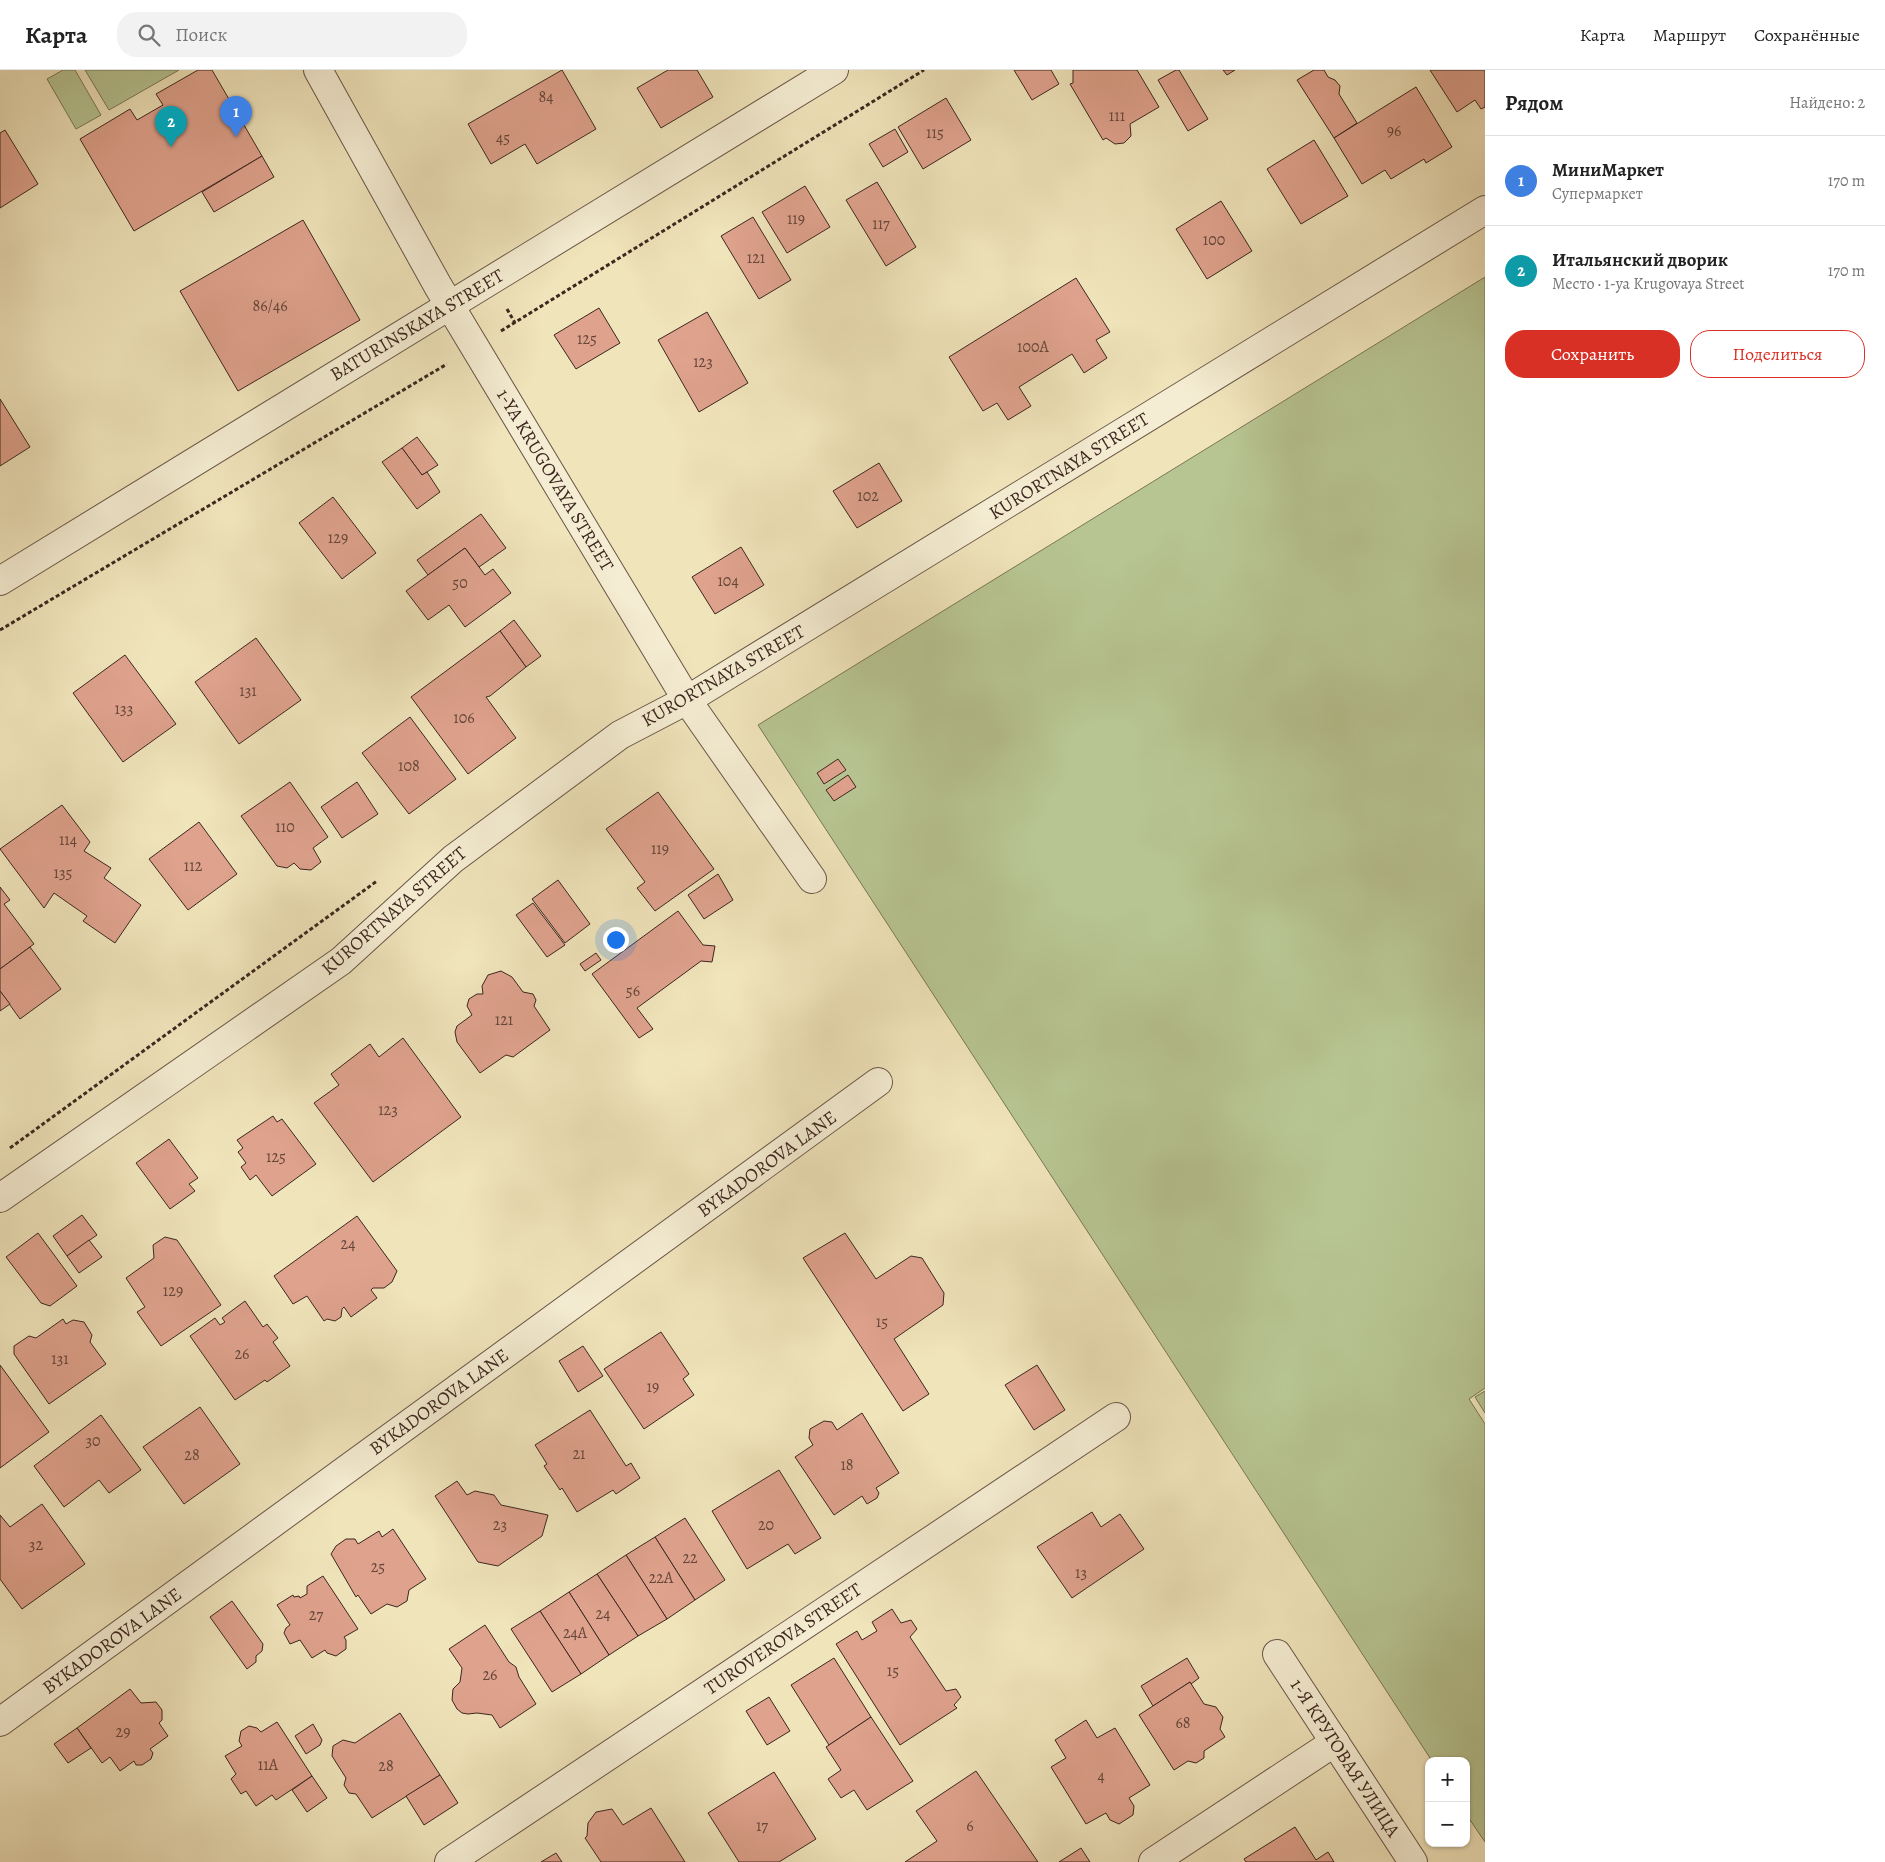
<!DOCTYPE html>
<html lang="ru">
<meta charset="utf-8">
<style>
body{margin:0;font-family:Alegreya,serif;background:#f2f2f2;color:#222}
.controls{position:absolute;right:15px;bottom:15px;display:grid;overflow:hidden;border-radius:10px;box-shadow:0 1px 4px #0004}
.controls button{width:45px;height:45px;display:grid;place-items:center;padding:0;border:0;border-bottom:1px solid #e0e0e0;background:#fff;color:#222;font:25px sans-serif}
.you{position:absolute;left:615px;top:869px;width:18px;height:18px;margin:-12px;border:4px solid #fff;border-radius:50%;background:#1a73e8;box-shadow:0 0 0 8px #1a73e833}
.badge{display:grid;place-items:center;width:32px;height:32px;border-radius:50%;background:#d93025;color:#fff;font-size:16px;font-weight:700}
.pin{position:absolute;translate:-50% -41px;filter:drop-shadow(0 1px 2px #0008)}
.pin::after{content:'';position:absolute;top:26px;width:18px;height:15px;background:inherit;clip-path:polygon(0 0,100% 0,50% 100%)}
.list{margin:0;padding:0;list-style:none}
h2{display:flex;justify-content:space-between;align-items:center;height:65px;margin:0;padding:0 20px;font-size:21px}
h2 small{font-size:16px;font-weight:400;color:#767676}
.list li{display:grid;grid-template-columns:32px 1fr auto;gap:15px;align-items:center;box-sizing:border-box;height:90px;padding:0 20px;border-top:1px solid #e0e0e0}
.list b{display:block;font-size:19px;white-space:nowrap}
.list p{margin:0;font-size:16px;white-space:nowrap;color:#767676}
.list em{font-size:16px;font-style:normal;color:#767676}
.actions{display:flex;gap:10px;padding:15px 20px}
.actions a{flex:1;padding:11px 0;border:1px solid #d93025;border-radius:20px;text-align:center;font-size:18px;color:#d93025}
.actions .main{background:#d93025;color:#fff}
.icon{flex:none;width:28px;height:28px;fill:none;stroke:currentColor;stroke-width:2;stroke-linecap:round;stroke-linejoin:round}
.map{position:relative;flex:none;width:1485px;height:1792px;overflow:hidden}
header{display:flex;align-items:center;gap:30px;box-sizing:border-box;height:70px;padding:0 25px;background:#fff;border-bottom:1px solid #e0e0e0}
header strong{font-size:24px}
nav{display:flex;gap:28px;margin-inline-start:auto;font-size:18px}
.search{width:350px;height:45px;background:#f2f2f2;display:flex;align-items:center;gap:12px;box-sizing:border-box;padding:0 18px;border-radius:20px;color:#767676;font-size:19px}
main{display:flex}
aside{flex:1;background:#fff}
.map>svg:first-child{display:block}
.green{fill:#b7c592;stroke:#7a7658}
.building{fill:#dfa28d;stroke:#3c271f}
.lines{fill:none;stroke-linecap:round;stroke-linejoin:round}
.street-casing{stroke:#695646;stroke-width:30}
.path{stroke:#3c271f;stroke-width:3;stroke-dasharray:4 2.5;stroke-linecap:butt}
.street{stroke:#f5edd3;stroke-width:28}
.labels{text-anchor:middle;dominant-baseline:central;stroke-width:4;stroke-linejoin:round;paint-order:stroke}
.number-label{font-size:16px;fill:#65463a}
.street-label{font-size:19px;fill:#3c271f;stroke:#f5edd3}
</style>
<header>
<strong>Карта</strong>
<div class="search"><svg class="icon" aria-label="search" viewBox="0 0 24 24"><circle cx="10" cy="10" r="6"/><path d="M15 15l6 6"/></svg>Поиск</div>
<nav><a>Карта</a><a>Маршрут</a><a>Сохранённые</a></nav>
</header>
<main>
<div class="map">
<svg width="1485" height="1792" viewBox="0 0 1485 1792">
<rect width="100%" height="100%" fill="#f0e4bb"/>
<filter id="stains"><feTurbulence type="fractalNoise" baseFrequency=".004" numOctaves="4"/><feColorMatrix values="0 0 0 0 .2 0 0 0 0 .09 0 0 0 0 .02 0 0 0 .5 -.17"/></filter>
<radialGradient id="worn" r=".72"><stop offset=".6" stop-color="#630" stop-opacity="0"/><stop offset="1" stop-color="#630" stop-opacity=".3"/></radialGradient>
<g class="green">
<path d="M 63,0 L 75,0 L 101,45 L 76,59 L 47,9 Z"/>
<path d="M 85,0 L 179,0 L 109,40 Z"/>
<path d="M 1485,207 L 1485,1318 L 1469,1329 L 1485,1354 L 1485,1772 L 1466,1744 L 1466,1691 L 1432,1691 L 758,655 Z"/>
<path d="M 1485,1321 L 1485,1343 L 1475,1327 Z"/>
</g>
<g class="building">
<path d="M 198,0 L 212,0 L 262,86 L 134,161 L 80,69 L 130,39 L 137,50 L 163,35 L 156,24 Z"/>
<path d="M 562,0 L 596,59 L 537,94 L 525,74 L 491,94 L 468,54 Z"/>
<path d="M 668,0 L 697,0 L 713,27 L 661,58 L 637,18 Z"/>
<path d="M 1014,0 L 1051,0 L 1059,14 L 1032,30 Z"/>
<path d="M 1073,0 L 1137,0 L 1159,37 L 1130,54 L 1131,66 L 1124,73 L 1115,74 L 1106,68 L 1103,70 L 1070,14 L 1073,13 Z"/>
<path d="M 1176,0 L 1179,0 L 1208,49 L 1188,61 L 1158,10 Z"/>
<path d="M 1223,0 L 1235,0 L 1227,5 Z"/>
<path d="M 1314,0 L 1324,0 L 1328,7 L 1335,10 L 1340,16 L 1339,24 L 1357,53 L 1334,68 L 1297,10 Z"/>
<path d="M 1430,0 L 1485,0 L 1485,37 L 1481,39 L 1475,30 L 1457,42 Z"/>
<path d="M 1416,17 L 1452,77 L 1426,93 L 1424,89 L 1391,109 L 1385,100 L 1362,114 L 1334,68 Z"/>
<path d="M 946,28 L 971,70 L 923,99 L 898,57 Z"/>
<path d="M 895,59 L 908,82 L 883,97 L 869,74 Z"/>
<path d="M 5,60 L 38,114 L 0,138 L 0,63 Z"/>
<path d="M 1314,70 L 1348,126 L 1301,154 L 1267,99 Z"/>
<path d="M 262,86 L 274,107 L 214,142 L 202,122 Z"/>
<path d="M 877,112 L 916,177 L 886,196 L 846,130 Z"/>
<path d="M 805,116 L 830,157 L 787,183 L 762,142 Z"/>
<path d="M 1221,131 L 1252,181 L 1207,209 L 1176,159 Z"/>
<path d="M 753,147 L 791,210 L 759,229 L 721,166 Z"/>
<path d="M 303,150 L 360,250 L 238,321 L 180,221 Z"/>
<path d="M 1076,208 L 1110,262 L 1096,270 L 1107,288 L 1084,303 L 1072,284 L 1019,317 L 1031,336 L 1008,350 L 997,333 L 983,341 L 949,287 Z"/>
<path d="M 599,238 L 620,273 L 576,299 L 554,265 Z"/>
<path d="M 707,242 L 748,313 L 699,342 L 658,270 Z"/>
<path d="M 0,329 L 30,377 L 0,396 Z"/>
<path d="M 417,367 L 438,395 L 422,405 L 402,378 Z"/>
<path d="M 402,378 L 422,405 L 427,402 L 440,422 L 417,439 L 382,392 Z"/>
<path d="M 879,393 L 902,431 L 857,458 L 833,421 Z"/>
<path d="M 333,427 L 376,483 L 342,509 L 299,453 Z"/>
<path d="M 481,444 L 506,478 L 479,497 L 465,478 L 428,505 L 417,490 Z"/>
<path d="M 741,477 L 764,515 L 715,544 L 692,507 Z"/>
<path d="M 465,478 L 485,505 L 493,499 L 511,523 L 465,557 L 449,535 L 428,550 L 406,521 Z"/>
<path d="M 514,550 L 541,586 L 526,597 L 500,561 Z"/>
<path d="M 500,561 L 526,597 L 490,626 L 486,627 L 516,668 L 468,704 L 411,627 Z"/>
<path d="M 256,568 L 301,630 L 239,674 L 195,612 Z"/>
<path d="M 125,585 L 176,654 L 123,692 L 73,623 Z"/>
<path d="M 410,647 L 456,709 L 409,744 L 362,683 Z"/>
<path d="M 838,689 L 846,700 L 824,714 L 817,703 Z"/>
<path d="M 848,705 L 856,717 L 834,731 L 826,720 Z"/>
<path d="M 290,712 L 328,767 L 313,778 L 321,792 L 311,800 L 300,799 L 294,793 L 287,798 L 277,796 L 241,746 Z"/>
<path d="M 357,712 L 378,744 L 342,768 L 321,737 Z"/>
<path d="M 658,722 L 714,799 L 655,841 L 637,818 L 645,812 L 606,759 Z"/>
<path d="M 62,735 L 90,772 L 84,781 L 111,798 L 104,808 L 141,835 L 115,873 L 83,851 L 87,846 L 54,823 L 44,838 L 0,779 Z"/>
<path d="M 199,752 L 237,804 L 188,840 L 149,789 Z"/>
<path d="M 718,804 L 733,830 L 704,849 L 688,825 Z"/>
<path d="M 558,810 L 590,854 L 565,873 L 532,829 Z"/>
<path d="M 0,817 L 10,830 L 4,834 L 34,874 L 0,899 Z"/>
<path d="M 533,833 L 565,875 L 547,887 L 516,845 Z"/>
<path d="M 678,841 L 703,875 L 715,876 L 712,892 L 701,891 L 637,938 L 653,959 L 639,968 L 592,904 Z"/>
<path d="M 30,877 L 61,919 L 20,949 L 0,921 L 0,899 Z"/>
<path d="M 596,883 L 601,890 L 585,901 L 580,894 Z"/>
<path d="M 501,901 L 512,907 L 523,922 L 533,924 L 536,930 L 534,936 L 550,960 L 513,987 L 506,985 L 480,1003 L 457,972 L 455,962 L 457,956 L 472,945 L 467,936 L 469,929 L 477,924 L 483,924 L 482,916 L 488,905 Z"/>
<path d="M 0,921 L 10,934 L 0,941 Z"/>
<path d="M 403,968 L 461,1047 L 373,1112 L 314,1033 L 339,1015 L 331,1004 L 370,974 L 379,987 Z"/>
<path d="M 273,1046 L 277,1052 L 282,1049 L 316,1094 L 272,1126 L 256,1105 L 250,1110 L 241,1097 L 246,1093 L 238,1082 L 243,1078 L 237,1070 Z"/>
<path d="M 169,1069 L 198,1108 L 189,1114 L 195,1121 L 170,1139 L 136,1093 Z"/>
<path d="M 82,1145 L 97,1165 L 67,1186 L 53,1166 Z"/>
<path d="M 357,1146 L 397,1201 L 392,1212 L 384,1218 L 373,1218 L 371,1220 L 377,1228 L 351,1247 L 344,1237 L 342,1239 L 341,1247 L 335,1251 L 327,1249 L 324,1251 L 307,1226 L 293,1234 L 274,1206 Z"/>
<path d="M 38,1163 L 77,1216 L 50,1236 L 41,1233 L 6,1187 Z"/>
<path d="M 845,1163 L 876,1209 L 911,1186 L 922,1188 L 944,1223 L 943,1235 L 894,1269 L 929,1324 L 903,1341 L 803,1188 Z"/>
<path d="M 165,1167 L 177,1170 L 221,1235 L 161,1276 L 137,1242 L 145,1237 L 126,1208 L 154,1188 L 153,1175 Z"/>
<path d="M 89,1170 L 102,1187 L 79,1203 L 67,1186 Z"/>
<path d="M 245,1231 L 263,1257 L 267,1254 L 278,1268 L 273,1272 L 290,1296 L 267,1312 L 265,1310 L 235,1330 L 190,1266 L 215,1248 L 220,1255 L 225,1252 L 222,1248 Z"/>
<path d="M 63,1249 L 66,1254 L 73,1250 L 84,1252 L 92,1265 L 90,1272 L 106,1294 L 49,1334 L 14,1284 L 14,1276 L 29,1266 L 36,1268 Z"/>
<path d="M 661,1262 L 689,1304 L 683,1309 L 694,1325 L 644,1359 L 604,1299 Z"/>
<path d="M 583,1276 L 603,1306 L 578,1322 L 559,1291 Z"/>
<path d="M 0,1295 L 49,1362 L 0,1398 Z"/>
<path d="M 1037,1295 L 1065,1340 L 1034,1360 L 1005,1315 Z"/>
<path d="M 200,1337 L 240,1394 L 184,1434 L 143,1377 Z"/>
<path d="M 590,1340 L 626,1396 L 631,1393 L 640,1408 L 616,1424 L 613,1420 L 577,1442 L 562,1418 L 560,1420 L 544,1396 L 547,1394 L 535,1375 Z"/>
<path d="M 862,1343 L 899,1403 L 876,1418 L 879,1423 L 877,1428 L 867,1434 L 862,1426 L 834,1445 L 795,1387 L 813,1375 L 809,1368 L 810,1359 L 824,1351 L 832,1352 L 837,1360 Z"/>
<path d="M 101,1345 L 141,1400 L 109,1423 L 99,1410 L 64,1437 L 34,1396 Z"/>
<path d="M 779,1400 L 821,1468 L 795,1484 L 788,1474 L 747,1499 L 712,1441 Z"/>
<path d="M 457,1411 L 467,1425 L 475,1421 L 494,1425 L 501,1435 L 548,1445 L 542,1466 L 498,1496 L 478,1492 L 435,1426 Z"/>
<path d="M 42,1434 L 85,1494 L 22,1539 L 0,1509 L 0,1445 L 10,1457 Z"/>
<path d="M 1092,1442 L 1101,1457 L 1120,1444 L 1144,1479 L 1072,1528 L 1037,1477 Z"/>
<path d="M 685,1448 L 725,1510 L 695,1530 L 655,1467 Z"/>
<path d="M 393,1459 L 426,1509 L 409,1520 L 407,1531 L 397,1537 L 387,1534 L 371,1544 L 358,1525 L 356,1527 L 331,1484 L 336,1476 L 346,1469 L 355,1469 L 358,1474 L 379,1461 L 382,1467 Z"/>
<path d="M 655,1467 L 695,1530 L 667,1549 L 626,1485 Z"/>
<path d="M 626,1485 L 667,1549 L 638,1566 L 597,1504 Z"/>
<path d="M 597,1504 L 638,1566 L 609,1585 L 569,1522 Z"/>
<path d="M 323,1506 L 358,1559 L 344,1567 L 346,1570 L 346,1579 L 336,1586 L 327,1583 L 325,1580 L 312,1588 L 300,1570 L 290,1574 L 284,1563 L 286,1558 L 290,1555 L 277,1535 L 293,1525 L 294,1527 L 299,1526 L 300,1528 L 307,1524 L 307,1516 Z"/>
<path d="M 569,1522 L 609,1585 L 581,1604 L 540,1541 Z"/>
<path d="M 232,1531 L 263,1574 L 262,1581 L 256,1586 L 256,1592 L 247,1599 L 210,1547 Z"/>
<path d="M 892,1539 L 901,1553 L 911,1550 L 917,1559 L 910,1567 L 946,1621 L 956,1619 L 961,1627 L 954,1635 L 957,1638 L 900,1675 L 836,1574 L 857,1561 L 862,1570 L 877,1561 L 872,1552 Z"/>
<path d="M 540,1541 L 581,1604 L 552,1622 L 511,1559 Z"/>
<path d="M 485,1555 L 509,1592 L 516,1597 L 519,1607 L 536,1634 L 500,1658 L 492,1645 L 477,1643 L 468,1644 L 462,1643 L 457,1639 L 452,1630 L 453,1619 L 460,1612 L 462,1598 L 449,1579 Z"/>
<path d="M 834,1588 L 871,1647 L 829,1675 L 791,1615 Z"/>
<path d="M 1187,1588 L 1199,1608 L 1191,1614 L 1190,1612 L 1153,1636 L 1141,1616 Z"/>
<path d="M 1190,1612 L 1204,1634 L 1216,1637 L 1223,1647 L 1220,1659 L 1225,1667 L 1204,1681 L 1204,1688 L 1196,1693 L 1188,1691 L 1174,1700 L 1139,1645 Z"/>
<path d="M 130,1619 L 141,1633 L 156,1632 L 162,1640 L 162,1650 L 159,1653 L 168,1666 L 150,1679 L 153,1683 L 151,1689 L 142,1695 L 136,1695 L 134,1691 L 120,1701 L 110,1687 L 102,1693 L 77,1658 Z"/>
<path d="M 769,1627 L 790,1661 L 767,1675 L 746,1641 Z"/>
<path d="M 400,1643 L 440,1705 L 372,1748 L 356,1724 L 349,1723 L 344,1715 L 346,1708 L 332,1686 L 333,1676 L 343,1670 L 355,1673 Z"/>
<path d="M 871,1647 L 913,1711 L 867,1740 L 854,1720 L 841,1728 L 828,1709 L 841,1700 L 826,1677 Z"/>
<path d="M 1086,1650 L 1097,1668 L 1115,1658 L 1150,1715 L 1129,1728 L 1134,1736 L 1133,1745 L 1119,1754 L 1110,1750 L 1106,1743 L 1086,1754 L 1051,1697 L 1066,1688 L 1055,1670 Z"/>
<path d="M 277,1652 L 312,1706 L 276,1730 L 272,1725 L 256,1736 L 246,1721 L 241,1724 L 231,1709 L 236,1704 L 225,1686 L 242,1676 L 239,1671 L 241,1661 L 249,1656 L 257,1658 L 261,1662 Z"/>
<path d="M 313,1654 L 322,1670 L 320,1675 L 306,1684 L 295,1666 Z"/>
<path d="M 77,1658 L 91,1678 L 68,1693 L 54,1674 Z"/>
<path d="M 976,1701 L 1038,1792 L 905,1792 L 937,1771 L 916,1741 Z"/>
<path d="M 774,1702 L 816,1769 L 779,1792 L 739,1792 L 708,1743 Z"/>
<path d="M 440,1705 L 458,1733 L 424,1755 L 406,1726 Z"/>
<path d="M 312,1706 L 327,1728 L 307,1742 L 292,1720 Z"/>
<path d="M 651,1738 L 685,1792 L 601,1792 L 585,1768 L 587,1766 L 588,1753 L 596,1742 L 612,1739 L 623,1755 Z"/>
<path d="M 1295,1757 L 1316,1790 L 1328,1782 L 1334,1792 L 1246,1792 L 1244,1789 Z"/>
<path d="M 1081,1778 L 1090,1792 L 1059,1792 Z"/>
<path d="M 556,1783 L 562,1792 L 541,1792 Z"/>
</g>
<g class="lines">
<g class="street-casing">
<g id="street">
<path d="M 318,0 L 438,216 L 687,630 L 812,809"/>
<path d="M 0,511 L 834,0"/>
<path d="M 0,1128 L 341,891 L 453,789 L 620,665 L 687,630 L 1485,140"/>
<path d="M 1277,1584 L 1413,1792"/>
<path d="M 0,1652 L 878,1012"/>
<path d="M 449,1792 L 1116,1347"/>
<path d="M 1153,1792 L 1335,1672"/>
</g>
</g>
<g class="path">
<path d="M 507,239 L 515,253"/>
<path d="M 501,261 L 924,0"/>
<path d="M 0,560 L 447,294"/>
<path d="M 10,1078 L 377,811"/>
</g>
<use href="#street" class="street"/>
</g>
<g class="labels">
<g class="number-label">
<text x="546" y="27">84</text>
<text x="1117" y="46">111</text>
<text x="1394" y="61">96</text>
<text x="935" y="63">115</text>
<text x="503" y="68">45</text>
<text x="796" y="149">119</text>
<text x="881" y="154">117</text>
<text x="1214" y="170">100</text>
<text x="756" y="188">121</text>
<text x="270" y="236">86/46</text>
<text x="587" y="269">125</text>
<text x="1033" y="277">100А</text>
<text x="703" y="292">123</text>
<text x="868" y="426">102</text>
<text x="338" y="468">129</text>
<text x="728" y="511">104</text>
<text x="460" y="513">50</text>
<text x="248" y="621">131</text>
<text x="124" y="639">133</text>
<text x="464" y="648">106</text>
<text x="409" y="696">108</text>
<text x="285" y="757">110</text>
<text x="68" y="770">114</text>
<text x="660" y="779">119</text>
<text x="193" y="796">112</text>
<text x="63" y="803">135</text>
<text x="633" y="921">56</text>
<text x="504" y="950">121</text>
<text x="388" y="1040">123</text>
<text x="276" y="1087">125</text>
<text x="348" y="1174">24</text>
<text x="173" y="1221">129</text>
<text x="882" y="1252">15</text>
<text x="242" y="1284">26</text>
<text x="60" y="1289">131</text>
<text x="653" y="1317">19</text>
<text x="93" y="1371">30</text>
<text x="579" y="1384">21</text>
<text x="192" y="1385">28</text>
<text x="847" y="1395">18</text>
<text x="500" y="1455">23</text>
<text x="766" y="1455">20</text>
<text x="36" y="1475">32</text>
<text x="690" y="1488">22</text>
<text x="378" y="1497">25</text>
<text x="1081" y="1503">13</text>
<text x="661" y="1508">22А</text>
<text x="603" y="1544">24</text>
<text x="316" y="1545">27</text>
<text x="575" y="1563">24А</text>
<text x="893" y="1601">15</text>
<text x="490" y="1605">26</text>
<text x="1183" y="1653">68</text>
<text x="123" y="1662">29</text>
<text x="268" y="1695">11А</text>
<text x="386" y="1696">28</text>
<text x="1101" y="1706">4</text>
<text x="762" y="1756">17</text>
<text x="970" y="1756">6</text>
</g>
<g class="street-label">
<text transform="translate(417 255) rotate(-31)">BATURINSKAYA STREET</text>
<text transform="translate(1069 396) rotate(-32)">KURORTNAYA STREET</text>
<text transform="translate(555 410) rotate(59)">1-YA KRUGOVAYA STREET</text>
<text transform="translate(723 606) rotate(-30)">KURORTNAYA STREET</text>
<text transform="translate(394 841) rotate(-41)">KURORTNAYA STREET</text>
<text transform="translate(767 1094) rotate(-36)">BYKADOROVA LANE</text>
<text transform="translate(439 1332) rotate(-36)">BYKADOROVA LANE</text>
<text transform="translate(783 1569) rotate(-34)">TUROVEROVA STREET</text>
<text transform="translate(112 1571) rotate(-36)">BYKADOROVA LANE</text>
<text transform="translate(1345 1688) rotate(57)">1-Я КРУГОВАЯ УЛИЦА</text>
</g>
</g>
<rect width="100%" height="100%" filter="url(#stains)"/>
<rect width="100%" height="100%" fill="url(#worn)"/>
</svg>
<div class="controls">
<button>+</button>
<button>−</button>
</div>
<div class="you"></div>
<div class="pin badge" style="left:236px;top:67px;background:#3f7fe0">1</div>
<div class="pin badge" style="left:171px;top:77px;background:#0f9aa8">2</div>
</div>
<aside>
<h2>Рядом<small>Найдено: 2</small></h2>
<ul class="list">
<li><span class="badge" style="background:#3f7fe0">1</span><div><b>МиниМаркет</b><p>Супермаркет</p></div><em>170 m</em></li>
<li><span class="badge" style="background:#0f9aa8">2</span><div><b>Итальянский дворик</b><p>Место · 1-ya Krugovaya Street</p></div><em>170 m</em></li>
</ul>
<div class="actions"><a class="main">Сохранить</a><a>Поделиться</a></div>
</aside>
</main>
